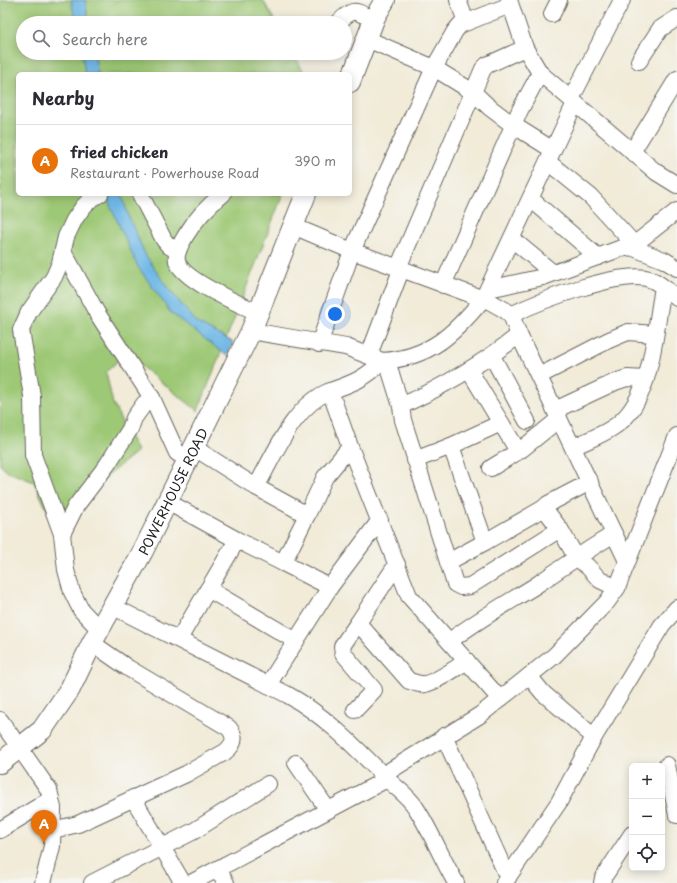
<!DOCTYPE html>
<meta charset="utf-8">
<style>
body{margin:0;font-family:"Playpen Sans",sans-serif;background:#f2f2f3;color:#2b2b33}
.controls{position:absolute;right:12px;bottom:12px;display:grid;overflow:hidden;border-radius:6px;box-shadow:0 2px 10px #0003}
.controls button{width:36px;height:36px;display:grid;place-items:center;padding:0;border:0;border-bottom:1px solid #e1e1e2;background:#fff;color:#2b2b33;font:20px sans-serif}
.you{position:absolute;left:335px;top:314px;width:14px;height:14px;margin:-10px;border:3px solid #fff;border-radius:50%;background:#1a73e8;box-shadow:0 0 0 6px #1a73e833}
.badge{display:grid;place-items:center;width:26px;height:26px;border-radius:50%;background:#2563eb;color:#fff;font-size:13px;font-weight:700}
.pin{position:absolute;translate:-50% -33px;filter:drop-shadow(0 1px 2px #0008)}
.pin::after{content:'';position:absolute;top:21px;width:14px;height:12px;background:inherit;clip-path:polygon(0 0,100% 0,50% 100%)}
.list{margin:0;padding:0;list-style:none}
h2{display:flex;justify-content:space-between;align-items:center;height:52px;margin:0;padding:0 16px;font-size:17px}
h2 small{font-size:13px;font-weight:400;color:#7c7c81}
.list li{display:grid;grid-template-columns:26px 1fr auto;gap:12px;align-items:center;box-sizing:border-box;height:72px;padding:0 16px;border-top:1px solid #e1e1e2}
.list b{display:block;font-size:15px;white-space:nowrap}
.list p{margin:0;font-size:13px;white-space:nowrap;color:#7c7c81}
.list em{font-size:13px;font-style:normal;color:#7c7c81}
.icon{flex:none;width:22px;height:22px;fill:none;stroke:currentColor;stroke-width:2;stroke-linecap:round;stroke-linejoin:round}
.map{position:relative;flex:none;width:677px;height:883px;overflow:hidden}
.search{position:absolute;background:#fff;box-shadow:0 2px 10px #0003;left:16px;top:16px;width:336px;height:44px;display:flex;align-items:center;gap:10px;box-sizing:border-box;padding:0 14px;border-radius:22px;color:#7c7c81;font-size:15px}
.panel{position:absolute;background:#fff;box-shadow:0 2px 10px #0003;left:16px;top:72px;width:336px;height:124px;border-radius:6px}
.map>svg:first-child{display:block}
.green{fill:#9dc875;stroke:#5c7248}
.water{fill:#6db7e6;stroke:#446a81}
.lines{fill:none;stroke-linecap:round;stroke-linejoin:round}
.minor-casing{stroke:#67645e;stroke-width:18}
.major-casing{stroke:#67645e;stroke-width:22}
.minor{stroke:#fff;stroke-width:16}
.major{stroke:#fff;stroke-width:20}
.labels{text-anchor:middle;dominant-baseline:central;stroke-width:3;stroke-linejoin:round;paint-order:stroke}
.street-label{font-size:13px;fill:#1c1c1c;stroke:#f6f6f2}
</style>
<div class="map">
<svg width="677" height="883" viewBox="0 0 677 883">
<rect width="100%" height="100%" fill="#f6f6f2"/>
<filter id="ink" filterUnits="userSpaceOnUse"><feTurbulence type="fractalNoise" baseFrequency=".025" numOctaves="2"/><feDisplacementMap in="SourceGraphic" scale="8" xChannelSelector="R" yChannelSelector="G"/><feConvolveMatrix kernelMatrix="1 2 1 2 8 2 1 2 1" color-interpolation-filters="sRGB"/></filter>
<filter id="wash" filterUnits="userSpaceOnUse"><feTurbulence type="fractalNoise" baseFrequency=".012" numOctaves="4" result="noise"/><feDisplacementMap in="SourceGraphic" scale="16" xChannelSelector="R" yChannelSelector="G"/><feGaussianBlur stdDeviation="0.9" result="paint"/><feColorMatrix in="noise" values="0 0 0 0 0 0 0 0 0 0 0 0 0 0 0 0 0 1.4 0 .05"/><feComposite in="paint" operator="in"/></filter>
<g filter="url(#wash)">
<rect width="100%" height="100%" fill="#f1ebd8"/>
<path class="green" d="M 1,0 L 263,0 L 276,23 L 23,23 L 23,53 L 293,53 L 305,74 L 18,74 L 18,194 L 283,194 L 198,411 L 125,354 L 106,372 L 113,404 L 137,451 L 101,481 L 62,542 L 34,482 L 8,472 L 0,465 Z"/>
<g class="water">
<path d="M 71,0 L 85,0 L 89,23 L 76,23 Z"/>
<path d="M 82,53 L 94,53 L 98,74 L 85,74 Z"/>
<path d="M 107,194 L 122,194 L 128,215 L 145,254 L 167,287 L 197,323 L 233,342 L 227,356 L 171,313 L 138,267 L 110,205 Z"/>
</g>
</g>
<g filter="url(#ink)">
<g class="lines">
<g class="minor-casing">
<g id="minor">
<path d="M 458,0 L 466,22"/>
<path d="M 509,0 L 525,48 L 540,73 L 656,172 L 677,185"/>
<path d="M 552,14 L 559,0"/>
<path d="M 338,23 C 355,6 354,11 374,20"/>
<path d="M 367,39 L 434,68 L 473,92 L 489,107 L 513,125 L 553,150"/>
<path d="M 639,61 L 660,29 L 677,18"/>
<path d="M 571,99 L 622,0"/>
<path d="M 632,152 L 677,79"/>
<path d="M 548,162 L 591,197 L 634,244"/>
<path d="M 140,194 L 164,240 L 169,246 L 178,251"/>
<path d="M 223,194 C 209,205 195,220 186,235 C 182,242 175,252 177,261 C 183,281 240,304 259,313"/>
<path d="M 531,199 L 598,257"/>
<path d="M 293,226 L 352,251 L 489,301 L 505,310 L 511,315 L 519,335 L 627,561"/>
<path d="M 512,239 L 553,273"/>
<path d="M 631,247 L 677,211"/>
<path d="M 63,251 L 97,313 L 152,398"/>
<path d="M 398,268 L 483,69 L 487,65 L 525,48"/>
<path d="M 443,285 L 520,110 L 540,73"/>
<path d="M 489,289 L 543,277 L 619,249 L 631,247 L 664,260 L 677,268"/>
<path d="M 511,315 C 537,302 626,267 652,280 C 661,284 669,292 677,298"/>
<path d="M 251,331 L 346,347 L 382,361 C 367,378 351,384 330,391"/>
<path d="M 519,335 C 483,363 443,387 401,406 L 403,420 L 455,584 L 461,587 L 470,586 L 560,529"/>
<path d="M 319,344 L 352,251 L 434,68 L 455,31 L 460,25 L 510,5"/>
<path d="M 369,355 L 401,270"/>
<path d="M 492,356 L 527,421"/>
<path d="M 382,361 C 430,358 454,334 483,299 L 575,103"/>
<path d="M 387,361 L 401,406"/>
<path d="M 469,370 L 518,451"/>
<path d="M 539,376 L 609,340 L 628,332 L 655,334"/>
<path d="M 555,410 L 615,382 L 627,378 L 646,379"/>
<path d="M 451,446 L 485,542 L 544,508"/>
<path d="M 193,447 L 256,487 L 307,515 L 325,477 L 350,447 L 409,596 L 500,699"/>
<path d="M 573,447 C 588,440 606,434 619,423 C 653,396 655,328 663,288"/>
<path d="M 415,460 L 451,446 L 501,423"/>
<path d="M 491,468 L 522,449 L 559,419"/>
<path d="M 590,482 L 548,504 L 544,508 L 560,529 L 576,557 L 588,567 L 600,580 L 617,588"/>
<path d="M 256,487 C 275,454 293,406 330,391 L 350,447"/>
<path d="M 166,501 L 237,540"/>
<path d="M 62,534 L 33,455 L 32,396 L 21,330 L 29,312 L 54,277 L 60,263 L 66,237 L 74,220 L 83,207 L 91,199 L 100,194"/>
<path d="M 448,562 L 485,542"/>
<path d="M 283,563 L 330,587 L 380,520"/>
<path d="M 397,564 L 358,623 L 409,681 C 414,682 419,685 425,684 C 439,681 455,668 467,661"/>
<path d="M 208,589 L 296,641"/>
<path d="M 112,606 L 288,695 C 326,716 355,747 386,778 C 396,788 408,795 416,808 C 431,831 442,859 456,883"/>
<path d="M 99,629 L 81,610 L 72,592 L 66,570 L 62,534 L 76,506 L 107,465 L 130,429 L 134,418 L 144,404 L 152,398 L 177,453 L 188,459"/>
<path d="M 179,639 L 237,540 L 283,563 L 307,515"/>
<path d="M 450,641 C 477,620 506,604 535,586 C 561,568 587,550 614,534"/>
<path d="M 529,676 L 543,693 L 594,737"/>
<path d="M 268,685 L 330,587"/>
<path d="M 355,710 L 374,690 L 343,653 L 342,646 L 358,623"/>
<path d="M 0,720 L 49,790 L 53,808 L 52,846 L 43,883"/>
<path d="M 444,736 L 508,878"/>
<path d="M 296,763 L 328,810"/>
<path d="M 667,765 L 677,815"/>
<path d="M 383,775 L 480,715 L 554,656 L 607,602 L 617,588 L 677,436"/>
<path d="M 133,798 L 183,883"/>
<path d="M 0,830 L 51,799"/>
<path d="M 53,830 L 78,824 L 186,774 L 225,752 C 235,744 236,737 229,728 L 128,668 L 92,643"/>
<path d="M 218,869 L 226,883"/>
<path d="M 92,883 L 194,831 L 268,784"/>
<path d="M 191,883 L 387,779"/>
<path d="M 504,883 L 559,802 L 594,737 L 662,625 L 677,608"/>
<path d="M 602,883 L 603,878 L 632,834"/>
</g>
</g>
<g class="major-casing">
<g id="major">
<path d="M 350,82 L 375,17 L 385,0"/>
<path id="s1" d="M 0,763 L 42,730 L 70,689 L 92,643 L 143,551 L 251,331 L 306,194"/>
</g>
</g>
<use href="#minor" class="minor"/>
<use href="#major" class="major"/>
</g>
</g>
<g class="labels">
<g class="street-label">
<text stroke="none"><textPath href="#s1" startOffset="326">POWERHOUSE ROAD</textPath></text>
</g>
</g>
</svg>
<div class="controls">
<button>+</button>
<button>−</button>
<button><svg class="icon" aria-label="locate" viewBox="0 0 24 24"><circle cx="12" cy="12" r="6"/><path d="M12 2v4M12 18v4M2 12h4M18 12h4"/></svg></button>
</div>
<div class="you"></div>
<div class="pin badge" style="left:44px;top:843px;background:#e8710a">A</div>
<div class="search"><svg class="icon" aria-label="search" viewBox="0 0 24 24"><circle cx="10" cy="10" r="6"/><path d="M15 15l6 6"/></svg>Search here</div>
<section class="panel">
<h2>Nearby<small></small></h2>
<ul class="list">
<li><span class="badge" style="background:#e8710a">A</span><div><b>fried chicken</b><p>Restaurant · Powerhouse Road</p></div><em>390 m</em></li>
</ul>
</section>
</div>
